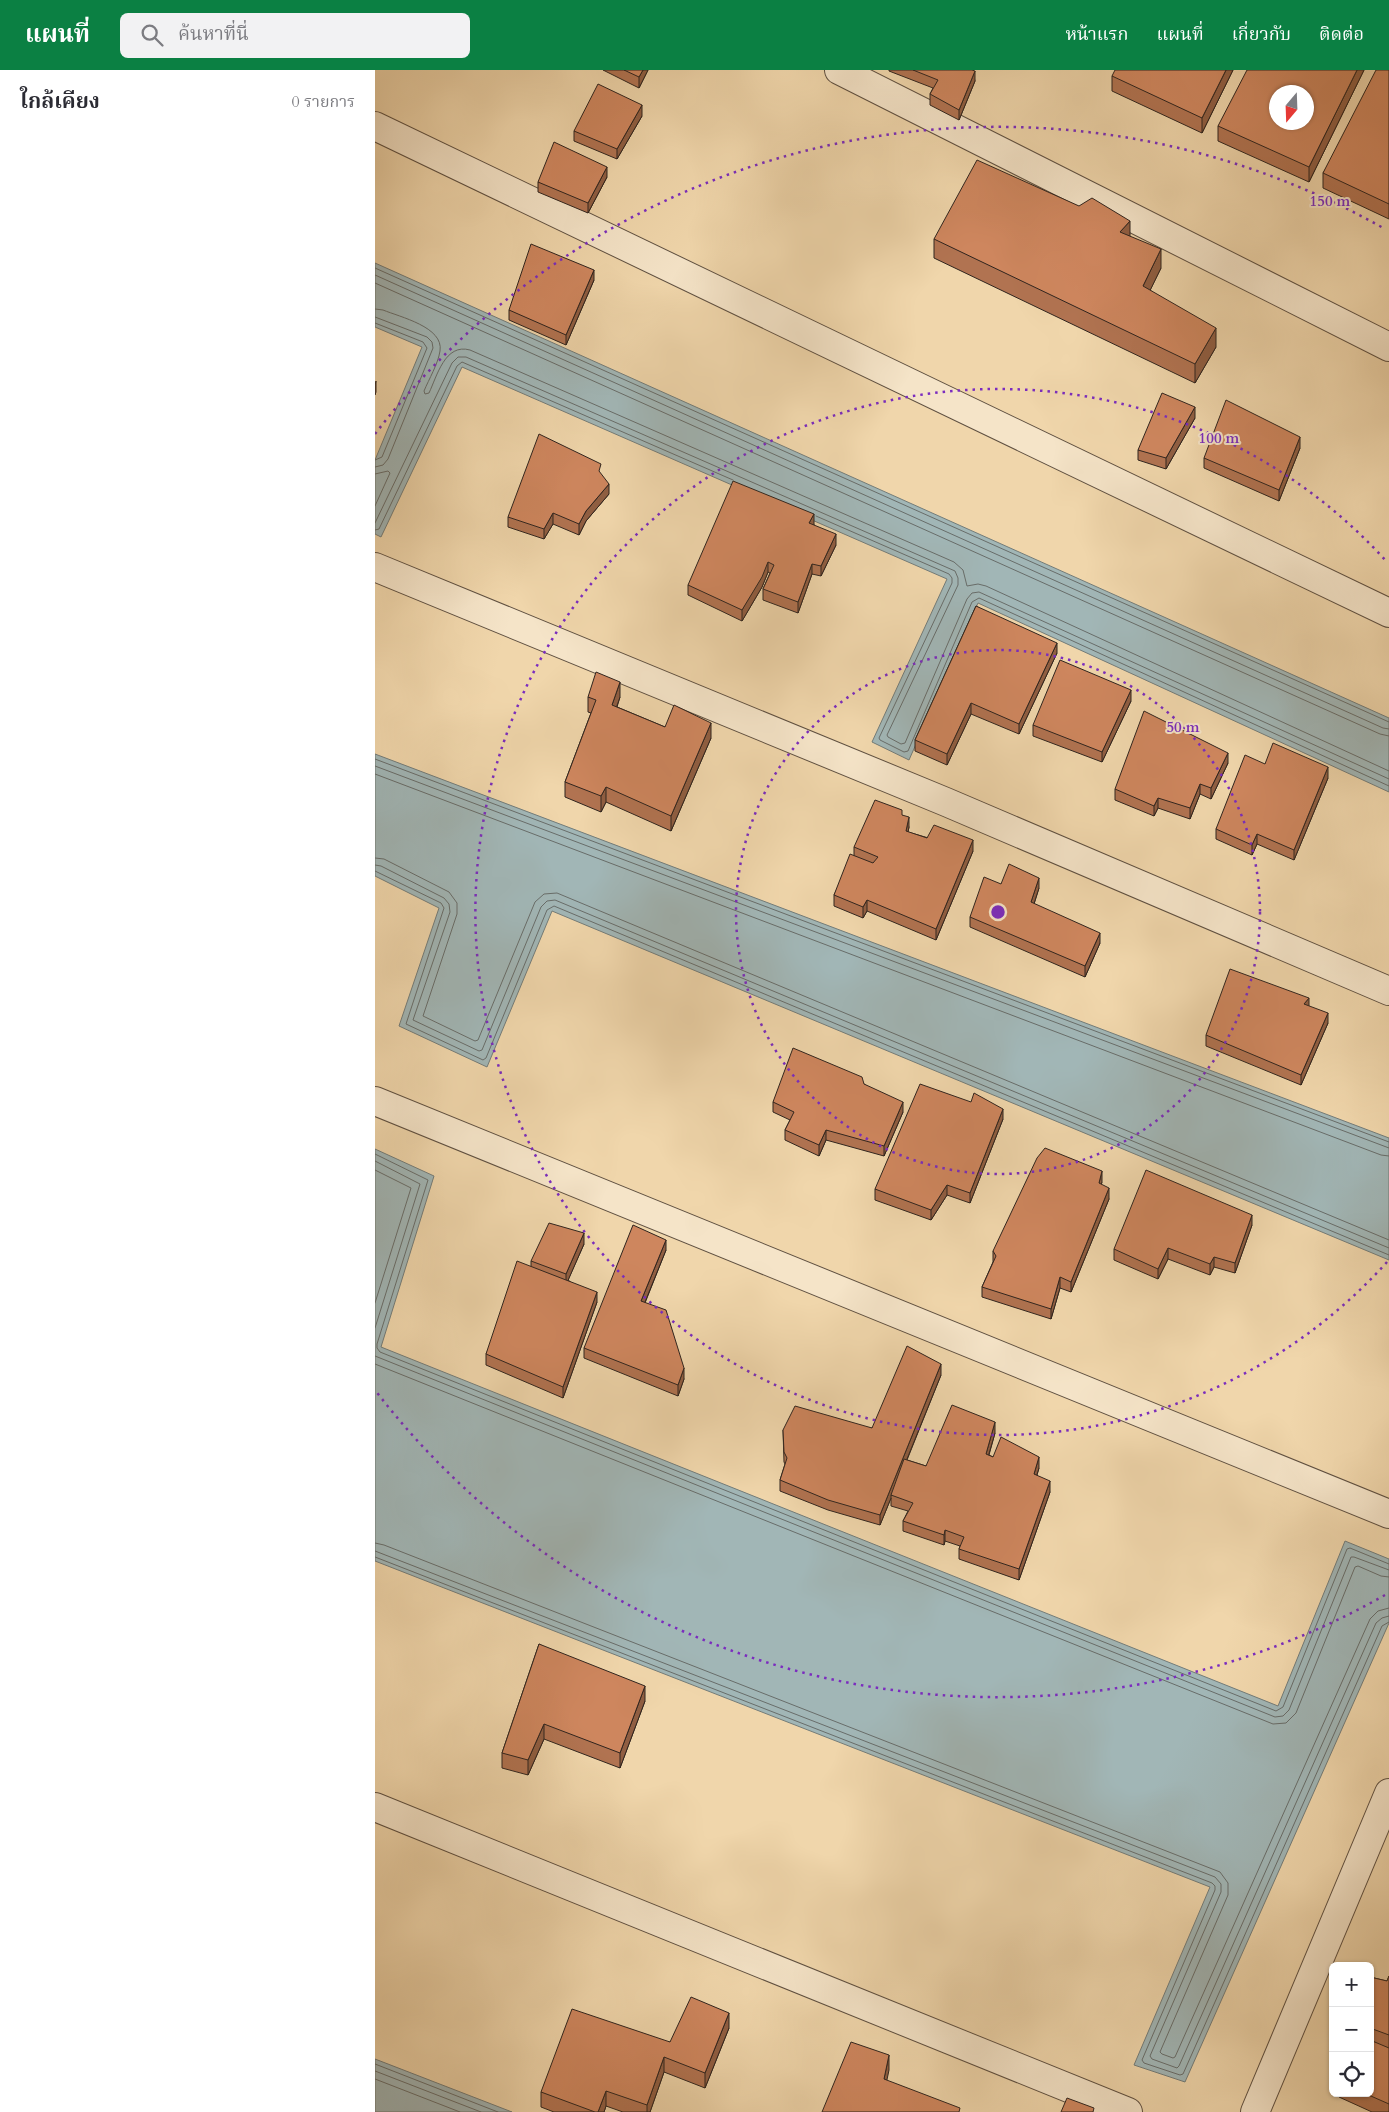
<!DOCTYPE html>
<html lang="th">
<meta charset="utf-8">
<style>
body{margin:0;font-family:Cardo,"Noto Serif Thai",serif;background:#f2f2f3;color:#2b2b33}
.controls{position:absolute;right:15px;bottom:15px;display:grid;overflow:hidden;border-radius:8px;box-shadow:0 1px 4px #0004}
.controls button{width:45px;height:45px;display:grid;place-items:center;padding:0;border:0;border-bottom:1px solid #e1e1e2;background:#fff;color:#2b2b33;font:25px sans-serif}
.compass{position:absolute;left:894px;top:15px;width:45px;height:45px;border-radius:50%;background:#fff;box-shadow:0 1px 4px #0004;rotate:199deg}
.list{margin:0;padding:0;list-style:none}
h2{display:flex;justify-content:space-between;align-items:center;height:65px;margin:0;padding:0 20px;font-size:21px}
h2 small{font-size:16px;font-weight:400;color:#7c7c81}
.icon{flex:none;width:28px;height:28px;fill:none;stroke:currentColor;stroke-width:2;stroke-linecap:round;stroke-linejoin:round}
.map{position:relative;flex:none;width:1014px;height:2042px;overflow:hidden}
header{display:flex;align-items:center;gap:30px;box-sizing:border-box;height:70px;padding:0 25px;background:#0b8043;color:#fff}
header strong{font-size:24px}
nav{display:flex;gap:28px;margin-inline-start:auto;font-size:18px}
.search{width:350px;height:45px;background:#f2f2f3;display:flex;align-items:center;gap:12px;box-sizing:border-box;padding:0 18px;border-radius:8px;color:#7c7c81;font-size:19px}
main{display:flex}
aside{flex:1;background:#fff}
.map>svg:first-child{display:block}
.water{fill:#a1b6b6;stroke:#737c79}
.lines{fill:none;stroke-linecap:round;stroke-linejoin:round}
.shore{stroke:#686d6a;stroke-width:1}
.street-casing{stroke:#5f5041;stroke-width:30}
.street{stroke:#f5e4c8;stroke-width:28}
.wall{fill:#b17351;stroke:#2f241e}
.shaded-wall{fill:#905e42;stroke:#2f241e}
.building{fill:#ce865e;stroke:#2f241e;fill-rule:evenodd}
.ring{fill:none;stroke:#7b2cbf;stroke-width:2.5;stroke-dasharray:2.5 5}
.centre{fill:#7b2cbf;stroke:#f5e4c8;stroke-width:2.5}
.ring-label{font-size:15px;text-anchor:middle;font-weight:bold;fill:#7b2cbf;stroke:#f5e4c8;stroke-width:4;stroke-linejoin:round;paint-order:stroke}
</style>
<header>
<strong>แผนที่</strong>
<div class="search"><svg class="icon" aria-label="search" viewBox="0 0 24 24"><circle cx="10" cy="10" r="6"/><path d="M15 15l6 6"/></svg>ค้นหาที่นี่</div>
<nav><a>หน้าแรก</a><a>แผนที่</a><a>เกี่ยวกับ</a><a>ติดต่อ</a></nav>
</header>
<main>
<aside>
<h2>ใกล้เคียง<small>0 รายการ</small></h2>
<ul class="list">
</ul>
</aside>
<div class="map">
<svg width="1014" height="2042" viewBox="0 0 1014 2042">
<rect width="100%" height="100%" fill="#f0d6ab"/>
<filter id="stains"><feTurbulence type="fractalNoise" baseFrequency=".004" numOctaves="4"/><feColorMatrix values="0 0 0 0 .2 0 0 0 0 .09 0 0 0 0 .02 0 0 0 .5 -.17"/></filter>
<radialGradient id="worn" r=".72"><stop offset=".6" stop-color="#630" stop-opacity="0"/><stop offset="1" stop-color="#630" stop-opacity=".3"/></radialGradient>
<g class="water">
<path d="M 0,193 L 1014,648 L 1014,722 L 603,533 L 534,690 L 497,672 L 572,509 L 87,297 L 6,467 L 0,464 L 0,390 L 47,277 L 0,257 Z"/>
<path d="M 0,684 L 1014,1068 L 1014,1190 L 177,841 L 112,997 L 24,956 L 64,838 L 0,806 Z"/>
<path d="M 0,1079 L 59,1106 L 6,1277 L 903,1636 L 970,1471 L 1014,1489 L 1014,1553 L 810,2012 L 759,1995 L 835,1817 L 0,1491 Z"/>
<path d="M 0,1989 L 137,2042 L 0,2042 Z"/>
</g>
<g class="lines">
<g class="shore">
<path d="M 0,198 L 1014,652"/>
<path d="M 0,205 L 1008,658 L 1014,659"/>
<path d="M 0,213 L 1005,664 L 1014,666"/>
<path d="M 0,239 L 8,240 C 25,247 69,257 65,281 C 63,294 54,309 49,321 L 50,324 L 54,323 C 62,306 70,273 95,280 L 579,492 L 588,500 L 592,516 L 603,514 L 611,516 L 1014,701"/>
<path d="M 0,247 L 52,267 L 57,272 L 58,278 L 13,389 L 8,395 L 0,397"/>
<path d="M 0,253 L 48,272 L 52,278 L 7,387 L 0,390"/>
<path d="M 0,404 L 13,401 L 15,403 L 0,436"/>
<path d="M 441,446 L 574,504 L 577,508 L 577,513 L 504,668 L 505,670 L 529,682 L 533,681 L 597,532 L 604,528 L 1014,716"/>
<path d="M 0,453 L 77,293 L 83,287 L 91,287 L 580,501 L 583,508 L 583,515 L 512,665 L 513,667 L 526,674 L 530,673 L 592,529 L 597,523 L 604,522 L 1014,709"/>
<path d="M 0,460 L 4,459 L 82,296 L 87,292 L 358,410"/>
<path d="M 0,689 L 1014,1072"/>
<path d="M 0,696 L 1014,1078"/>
<path d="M 0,704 L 1006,1085 L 1014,1086"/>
<path d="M 0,788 L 9,789 L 74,822 L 82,833 L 82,844 L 48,946 L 100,971 L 103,970 L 160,832 L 169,824 L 182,823 L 1014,1170"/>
<path d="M 0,795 L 6,796 L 69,828 L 74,834 L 75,842 L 38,950 L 104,981 L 107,980 L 166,837 L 172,831 L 180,830 L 1014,1178"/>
<path d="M 0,801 L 66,833 L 69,838 L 31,954 L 108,990 L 111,988 L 172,840 L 179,836 L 1014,1185"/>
<path d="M 0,1084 L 53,1110 L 2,1274 L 2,1278 L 5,1282 L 901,1641 L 908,1637 L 972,1479 L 975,1478 L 1014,1494"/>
<path d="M 0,1091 L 45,1114 L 0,1258"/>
<path d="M 0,1100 L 36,1118 L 0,1233"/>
<path d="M 0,1286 L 900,1647 L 908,1646 L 914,1640 L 976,1487 L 979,1487 L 1014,1500"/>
<path d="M 0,1294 L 898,1654 L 911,1653 L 921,1643 L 980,1497 L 983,1496 L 1006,1506 L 1014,1507"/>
<path d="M 0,1473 L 9,1475 L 845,1802 L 853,1813 L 853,1825 L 785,1982 L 787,1984 L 798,1988 L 800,1987 L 995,1549 L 1003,1541 L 1014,1538"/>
<path d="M 0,1481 L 840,1807 L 846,1814 L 846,1822 L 775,1986 L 777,1989 L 802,1998 L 804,1996 L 1001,1553 L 1007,1548 L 1014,1546"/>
<path d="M 0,1487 L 837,1813 L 840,1816 L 840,1820 L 767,1990 L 769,1993 L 805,2005 L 808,2004 L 1007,1556 L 1014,1552"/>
<path d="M 0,1994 L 123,2042"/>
<path d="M 0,2001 L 106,2042"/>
<path d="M 0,2009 L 85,2042"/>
</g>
<g class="street-casing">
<g id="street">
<path d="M 464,0 L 1014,277"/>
<path d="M 0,56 L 1014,543"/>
<path d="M 0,497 L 571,732 L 1014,921"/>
<path d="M 0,1031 L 1014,1444"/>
<path d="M 0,1737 L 753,2042"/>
<path d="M 880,2042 L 1014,1723"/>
</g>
</g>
<use href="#street" class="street"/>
</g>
<g class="wall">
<path d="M 228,0 L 273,0 L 264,18 Z"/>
<path d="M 514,0 L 597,0 L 600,11 L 584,50 L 555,35 L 555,24 L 558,18 L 514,1 Z"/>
<path d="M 858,0 L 827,63 L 737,21 L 737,6 Z"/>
<path d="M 989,0 L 934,112 L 843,71 L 843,56 Z"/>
<path d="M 1014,0 L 1014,149 L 948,118 L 948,103 Z"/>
<path d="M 267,46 L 242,89 L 199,71 L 199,61 Z"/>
<path d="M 232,107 L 213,143 L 163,122 L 163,112 Z"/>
<path d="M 755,166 L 786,198 L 775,220 L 841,277 L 820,313 L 559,188 L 559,169 Z"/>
<path d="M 219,210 L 191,275 L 134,250 L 134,240 Z"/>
<path d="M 820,348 L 791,399 L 763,390 L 763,380 Z"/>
<path d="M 925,378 L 904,431 L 829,398 L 829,388 Z"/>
<path d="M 234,424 L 211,451 L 204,465 L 178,454 L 169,469 L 133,457 L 133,447 Z"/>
<path d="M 439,454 L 439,455 L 461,475 L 446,506 L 437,504 L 423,543 L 388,530 L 388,519 L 395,503 L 393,502 L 387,517 L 367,551 L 313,525 L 313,515 Z"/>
<path d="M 601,536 L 682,583 L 644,664 L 596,644 L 572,695 L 540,681 L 540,670 Z"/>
<path d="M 213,627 L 245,627 L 242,637 L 290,657 L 336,668 L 296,761 L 231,732 L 226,742 L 190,727 L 190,712 L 216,643 L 213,642 Z"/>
<path d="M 756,631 L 727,692 L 658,666 L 658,655 Z"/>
<path d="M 853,693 L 836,729 L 825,724 L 815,749 L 783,738 L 779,746 L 740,730 L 740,719 Z"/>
<path d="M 890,694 L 953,708 L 919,790 L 882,774 L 877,785 L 841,769 L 841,759 Z"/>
<path d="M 527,745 L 534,757 L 533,762 L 598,781 L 561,870 L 492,841 L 488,848 L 459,836 L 459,825 L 479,786 L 479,777 Z"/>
<path d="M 626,814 L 664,818 L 659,834 L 725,873 L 710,907 L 595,857 L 595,847 Z"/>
<path d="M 953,953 L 926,1015 L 831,976 L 831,965 Z"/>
<path d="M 489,1014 L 528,1042 L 509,1086 L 451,1070 L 444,1086 L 410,1070 L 410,1060 L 415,1050 L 398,1042 L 398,1032 Z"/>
<path d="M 628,1049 L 595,1133 L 572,1125 L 556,1150 L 500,1130 L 500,1119 Z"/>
<path d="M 727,1112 L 726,1114 L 734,1129 L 696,1222 L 685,1218 L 676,1249 L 607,1227 L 607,1217 L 618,1192 L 618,1181 Z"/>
<path d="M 877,1155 L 860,1203 L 839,1197 L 835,1205 L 793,1189 L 783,1209 L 739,1190 L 739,1179 Z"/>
<path d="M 209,1174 L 193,1210 L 222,1232 L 188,1328 L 111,1295 L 111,1284 L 156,1196 L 156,1191 Z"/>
<path d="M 291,1180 L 270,1233 L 309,1309 L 303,1326 L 209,1288 L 209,1278 Z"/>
<path d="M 566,1305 L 532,1390 L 551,1396 L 620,1363 L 614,1385 L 618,1387 L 664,1398 L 662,1405 L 675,1422 L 644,1510 L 584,1489 L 584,1479 L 585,1476 L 570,1471 L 569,1475 L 528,1461 L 528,1451 L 533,1441 L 516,1436 L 516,1428 L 505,1455 L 453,1440 L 405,1421 L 405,1410 L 410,1394 L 409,1392 L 408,1360 L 497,1358 Z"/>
<path d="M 164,1574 L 270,1631 L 245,1698 L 169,1669 L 153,1705 L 127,1698 L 127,1683 Z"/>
<path d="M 1014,1906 L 1014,2042 L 997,2042 L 964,2027 L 964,2023 L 995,2023 L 995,1907 L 1012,1911 Z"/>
<path d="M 354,1958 L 330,2018 L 289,2002 L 275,2042 L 248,2042 L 231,2036 L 229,2042 L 179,2042 L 166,2037 L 166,2022 L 295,1972 Z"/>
</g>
<g class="shaded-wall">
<path d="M 268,0 L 273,0 L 264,18 L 264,7 Z"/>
<path d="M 851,0 L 858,0 L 827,63 L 827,48 Z"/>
<path d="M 982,0 L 989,0 L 934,112 L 934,97 Z"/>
<path d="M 600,1 L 600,11 L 584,50 L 584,40 Z"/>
<path d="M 267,35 L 267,46 L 242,89 L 242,79 Z"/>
<path d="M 232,97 L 232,107 L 213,143 L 213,133 Z"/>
<path d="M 755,151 L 755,170 L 745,162 Z"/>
<path d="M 786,179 L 786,198 L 768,235 L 768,216 Z"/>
<path d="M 219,200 L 219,210 L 191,275 L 191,265 Z"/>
<path d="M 841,258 L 841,277 L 820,313 L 820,294 Z"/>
<path d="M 1,311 L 1,322 L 0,325 L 0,315 Z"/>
<path d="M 820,337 L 820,348 L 791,399 L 791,388 Z"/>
<path d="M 925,367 L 925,378 L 904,431 L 904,420 Z"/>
<path d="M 234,414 L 234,424 L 211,451 L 204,465 L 204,454 L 211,441 Z"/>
<path d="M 178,443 L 178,454 L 169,469 L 169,459 Z"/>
<path d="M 439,444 L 439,454 L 434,463 L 434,453 Z"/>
<path d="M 461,464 L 461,475 L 446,506 L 446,496 Z"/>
<path d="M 393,492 L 393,502 L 387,517 L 367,551 L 367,540 Z"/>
<path d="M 437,494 L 437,504 L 423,543 L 423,532 Z"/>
<path d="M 682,573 L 682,583 L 644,664 L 644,654 Z"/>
<path d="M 245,612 L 245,627 L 237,650 L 237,635 Z"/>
<path d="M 756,620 L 756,631 L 727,692 L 727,682 Z"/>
<path d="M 596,633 L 596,644 L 572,695 L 572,684 Z"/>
<path d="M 336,653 L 336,668 L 296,761 L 296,746 Z"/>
<path d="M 853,683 L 853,693 L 836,729 L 836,718 Z"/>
<path d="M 953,697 L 953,708 L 919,790 L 919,780 Z"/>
<path d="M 825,714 L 825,724 L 815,749 L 815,738 Z"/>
<path d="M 231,717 L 231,732 L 226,742 L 226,726 Z"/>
<path d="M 783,728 L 783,738 L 779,746 L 779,736 Z"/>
<path d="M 534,747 L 534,757 L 531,772 L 531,761 Z"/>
<path d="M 882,764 L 882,774 L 877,785 L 877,775 Z"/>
<path d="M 598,770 L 598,781 L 561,870 L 561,859 Z"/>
<path d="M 664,808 L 664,818 L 656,843 L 656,832 Z"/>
<path d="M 492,830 L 492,841 L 488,848 L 488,837 Z"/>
<path d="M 725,863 L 725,873 L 710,907 L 710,896 Z"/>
<path d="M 934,928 L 934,939 L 929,934 Z"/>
<path d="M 953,943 L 953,953 L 926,1015 L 926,1005 Z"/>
<path d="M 528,1032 L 528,1042 L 509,1086 L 509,1076 Z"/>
<path d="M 628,1039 L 628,1049 L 595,1133 L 595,1123 Z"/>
<path d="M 451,1060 L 451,1070 L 444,1086 L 444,1075 Z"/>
<path d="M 727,1101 L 727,1112 L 724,1123 L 724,1113 Z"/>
<path d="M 572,1115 L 572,1125 L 556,1150 L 556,1140 Z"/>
<path d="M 734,1118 L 734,1129 L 696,1222 L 696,1212 Z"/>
<path d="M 877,1145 L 877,1155 L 860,1203 L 860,1193 Z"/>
<path d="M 209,1163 L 209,1174 L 191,1215 L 191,1204 Z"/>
<path d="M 291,1170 L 291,1180 L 266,1242 L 266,1231 Z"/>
<path d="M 793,1178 L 793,1189 L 783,1209 L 783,1199 Z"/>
<path d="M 839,1187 L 839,1197 L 835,1205 L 835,1194 Z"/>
<path d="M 685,1207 L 685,1218 L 676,1249 L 676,1239 Z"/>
<path d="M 222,1222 L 222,1232 L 188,1328 L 188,1317 Z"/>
<path d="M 566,1294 L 566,1305 L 517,1426 L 516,1425 L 516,1428 L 505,1455 L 505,1445 Z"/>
<path d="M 309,1298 L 309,1309 L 303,1326 L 303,1315 Z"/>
<path d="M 620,1352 L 620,1363 L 611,1394 L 611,1384 Z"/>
<path d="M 664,1387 L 664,1398 L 659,1414 L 659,1404 Z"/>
<path d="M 675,1411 L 675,1422 L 644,1510 L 644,1499 Z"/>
<path d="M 570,1460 L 570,1471 L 569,1475 L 569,1465 Z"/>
<path d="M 270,1616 L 270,1631 L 245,1698 L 245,1683 Z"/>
<path d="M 169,1654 L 169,1669 L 153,1705 L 153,1690 Z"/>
<path d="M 354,1943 L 354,1958 L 330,2018 L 330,2003 Z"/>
<path d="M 514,1985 L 514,2000 L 509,2024 L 509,2009 Z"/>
<path d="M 289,1987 L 289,2002 L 275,2042 L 272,2042 L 272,2035 Z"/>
<path d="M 231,2021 L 231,2036 L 229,2042 L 223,2042 Z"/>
</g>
<g class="building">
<path d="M 249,0 L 268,0 L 264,7 Z"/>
<path d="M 538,0 L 597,0 L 600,1 L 584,40 L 555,24 L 563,10 Z"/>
<path d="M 740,0 L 851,0 L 827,48 L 737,6 Z"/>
<path d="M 872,0 L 982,0 L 934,97 L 843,56 ZM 902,22 L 932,22 L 932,52 L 902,52 Z"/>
<path d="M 1001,0 L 1014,0 L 1014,134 L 948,103 Z"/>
<path d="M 223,14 L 267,35 L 242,79 L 199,61 Z"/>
<path d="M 179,72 L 232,97 L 213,133 L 163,112 Z"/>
<path d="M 602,90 L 704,136 L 717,128 L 755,151 L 745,162 L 786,179 L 768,216 L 841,258 L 820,294 L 559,169 Z"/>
<path d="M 156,174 L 219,200 L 191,265 L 134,240 Z"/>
<path d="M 787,323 L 820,337 L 791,388 L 763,380 Z"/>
<path d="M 851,330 L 925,367 L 904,420 L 829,388 Z"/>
<path d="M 164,364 L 226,394 L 224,401 L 234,414 L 211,441 L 204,454 L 178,443 L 169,459 L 133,447 Z"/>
<path d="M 358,411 L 439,444 L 434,453 L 461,464 L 446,496 L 437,494 L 423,532 L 388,519 L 399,495 L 393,492 L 387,507 L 367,540 L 313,515 Z"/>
<path d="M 601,536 L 682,573 L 644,654 L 596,633 L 572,684 L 540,670 Z"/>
<path d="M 685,590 L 756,620 L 727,682 L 658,655 Z"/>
<path d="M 221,602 L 245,612 L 237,635 L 290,657 L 299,635 L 336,653 L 296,746 L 231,717 L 226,726 L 190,712 L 221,630 L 213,627 Z"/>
<path d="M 769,641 L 853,683 L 836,718 L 825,714 L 815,738 L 783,728 L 779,736 L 740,719 Z"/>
<path d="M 898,673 L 953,697 L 919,780 L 882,764 L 877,775 L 841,759 L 870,685 L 890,694 Z"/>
<path d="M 500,730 L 527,740 L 527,745 L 534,747 L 531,761 L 552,768 L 559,755 L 598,770 L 561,859 L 492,830 L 488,837 L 459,825 L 475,784 L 498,793 L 503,787 L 479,777 Z"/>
<path d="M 634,794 L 664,808 L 656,832 L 725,863 L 710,896 L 595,847 L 609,807 L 626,814 Z"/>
<path d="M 855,899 L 934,928 L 929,934 L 953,943 L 926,1005 L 831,965 Z"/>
<path d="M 418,978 L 487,1007 L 489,1014 L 528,1032 L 509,1076 L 451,1060 L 444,1075 L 410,1060 L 419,1042 L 398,1032 Z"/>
<path d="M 545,1014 L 596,1032 L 599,1023 L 628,1039 L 595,1123 L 572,1115 L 556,1140 L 500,1119 Z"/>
<path d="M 670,1078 L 727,1101 L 724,1113 L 734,1118 L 696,1212 L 685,1207 L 676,1239 L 607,1217 L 621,1186 L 618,1181 L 662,1088 Z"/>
<path d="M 771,1100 L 877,1145 L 860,1193 L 839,1187 L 835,1194 L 793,1178 L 783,1199 L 739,1179 Z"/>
<path d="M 174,1153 L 209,1163 L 191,1204 L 156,1191 Z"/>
<path d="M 258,1155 L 291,1170 L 266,1231 L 291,1240 L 309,1298 L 303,1315 L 209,1278 Z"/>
<path d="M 142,1191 L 222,1222 L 188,1317 L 111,1284 Z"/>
<path d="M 532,1276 L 566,1294 L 505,1445 L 453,1430 L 405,1410 L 412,1388 L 409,1382 L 408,1360 L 420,1336 L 497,1358 Z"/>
<path d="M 577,1335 L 620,1352 L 611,1384 L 618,1387 L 626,1367 L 664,1387 L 659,1404 L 675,1411 L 644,1499 L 584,1479 L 589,1467 L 570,1460 L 569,1465 L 528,1451 L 538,1433 L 516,1425 L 529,1389 L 551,1396 Z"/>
<path d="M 164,1574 L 270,1616 L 245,1683 L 169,1654 L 153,1690 L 127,1683 Z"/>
<path d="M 1014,1906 L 1014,1965 L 995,1958 L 995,1907 L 1012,1911 Z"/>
<path d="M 316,1927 L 354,1943 L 330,2003 L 289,1987 L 272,2035 L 231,2021 L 223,2042 L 220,2042 L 166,2022 L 197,1939 L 295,1972 Z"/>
<path d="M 995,1970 L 1014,1978 L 1014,2034 L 989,2023 L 995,2023 Z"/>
<path d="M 476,1972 L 514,1985 L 509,2009 L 585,2038 L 584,2042 L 447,2042 Z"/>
<path d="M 692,2028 L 719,2038 L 718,2042 L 686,2042 Z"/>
</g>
<g class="ring">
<circle cx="623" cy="842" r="262"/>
<path d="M1012 1192A523 523 0 1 1 1012 492"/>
<path d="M1010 1525A785 785 0 0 1 0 1320M0 364A785 785 0 0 1 1010 159"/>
</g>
<circle cx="623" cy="842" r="8" class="centre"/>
<g class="ring-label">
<text x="955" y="136">150 m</text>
<text x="844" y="373">100 m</text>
<text x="808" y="662">50 m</text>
</g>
<rect width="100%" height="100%" filter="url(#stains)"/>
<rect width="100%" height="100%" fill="url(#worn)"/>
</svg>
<div class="controls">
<button>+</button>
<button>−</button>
<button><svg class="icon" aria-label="locate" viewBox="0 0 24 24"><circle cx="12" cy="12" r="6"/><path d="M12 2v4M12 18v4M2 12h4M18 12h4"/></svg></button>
</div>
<svg class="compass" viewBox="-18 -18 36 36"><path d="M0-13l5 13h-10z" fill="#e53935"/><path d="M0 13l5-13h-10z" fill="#7c7c81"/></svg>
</div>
</main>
